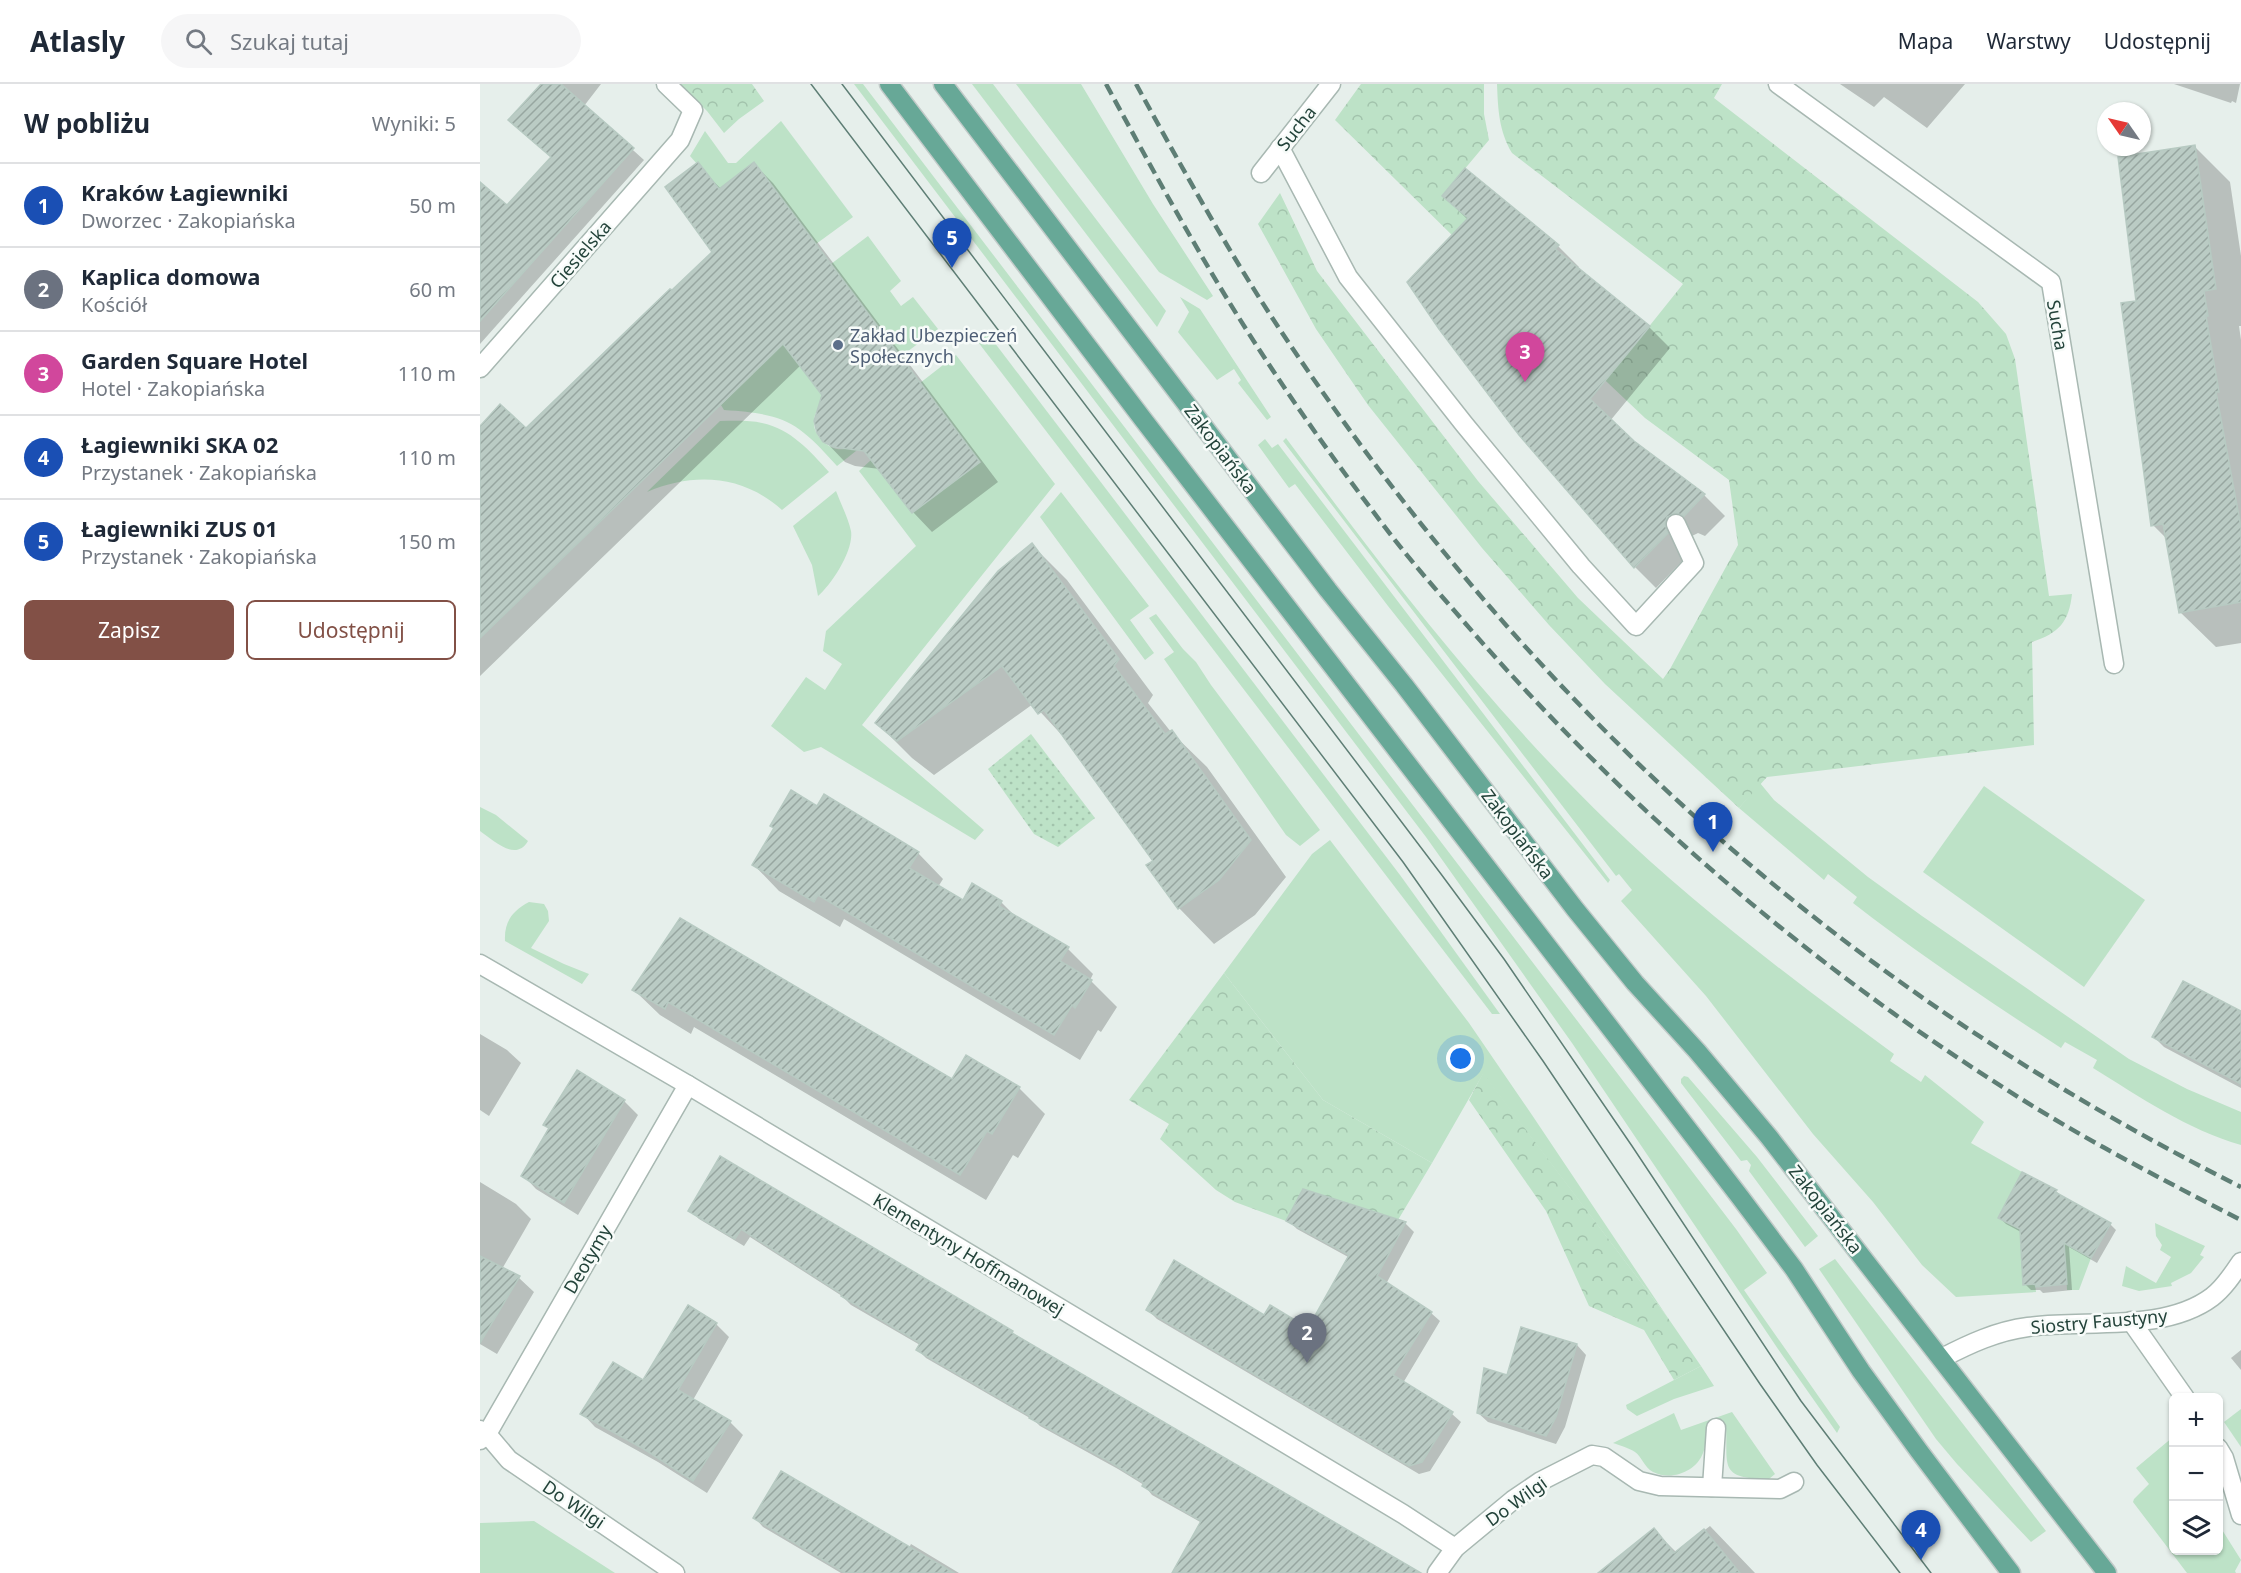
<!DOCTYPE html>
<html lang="pl">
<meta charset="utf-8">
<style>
body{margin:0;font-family:"Noto Sans",sans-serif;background:#f6f6f7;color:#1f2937}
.controls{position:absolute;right:18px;bottom:18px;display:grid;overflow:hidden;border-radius:9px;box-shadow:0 2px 4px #0004}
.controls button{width:54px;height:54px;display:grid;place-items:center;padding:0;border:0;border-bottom:2px solid #e0e1e3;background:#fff;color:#1f2937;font:30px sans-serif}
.compass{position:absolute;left:1617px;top:18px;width:54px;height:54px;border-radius:50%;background:#fff;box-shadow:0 2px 4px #0004;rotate:304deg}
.you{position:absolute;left:981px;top:975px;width:21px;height:21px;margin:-15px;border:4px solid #fff;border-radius:50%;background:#1a73e8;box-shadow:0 0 0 9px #1a73e833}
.badge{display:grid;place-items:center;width:39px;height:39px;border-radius:50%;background:#825046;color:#fff;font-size:20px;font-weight:700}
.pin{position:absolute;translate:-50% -50px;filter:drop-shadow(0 2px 3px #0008)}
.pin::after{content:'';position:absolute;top:32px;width:21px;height:18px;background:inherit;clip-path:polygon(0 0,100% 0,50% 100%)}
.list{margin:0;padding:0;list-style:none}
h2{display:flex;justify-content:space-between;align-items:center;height:78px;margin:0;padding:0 24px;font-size:26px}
h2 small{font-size:20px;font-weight:400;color:#747a83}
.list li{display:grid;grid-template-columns:39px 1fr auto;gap:18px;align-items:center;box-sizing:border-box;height:84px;padding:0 24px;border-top:2px solid #e0e1e3}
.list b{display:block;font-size:22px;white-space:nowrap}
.list p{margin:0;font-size:20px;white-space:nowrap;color:#747a83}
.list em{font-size:20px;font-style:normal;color:#747a83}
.actions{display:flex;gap:12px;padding:18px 24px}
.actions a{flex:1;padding:14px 0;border:2px solid #825046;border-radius:9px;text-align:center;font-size:21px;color:#825046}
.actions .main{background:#825046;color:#fff}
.icon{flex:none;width:33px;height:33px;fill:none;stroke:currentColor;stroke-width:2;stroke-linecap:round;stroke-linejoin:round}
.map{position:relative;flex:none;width:1761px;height:1489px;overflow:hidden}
header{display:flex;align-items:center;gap:36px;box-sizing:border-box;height:84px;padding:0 30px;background:#fff;border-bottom:2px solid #e0e1e3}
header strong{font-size:28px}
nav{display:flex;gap:33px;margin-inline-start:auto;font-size:21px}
.search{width:420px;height:54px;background:#f6f6f7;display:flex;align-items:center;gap:15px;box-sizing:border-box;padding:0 21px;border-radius:33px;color:#747a83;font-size:22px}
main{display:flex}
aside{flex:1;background:#fff}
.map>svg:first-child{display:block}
.grass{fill:#bde2c7}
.forest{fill:url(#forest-crowns)}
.park{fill:url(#park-dots)}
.shadow{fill:#0003}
.building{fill:url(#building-hatch);stroke:#b7cac2;stroke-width:1.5}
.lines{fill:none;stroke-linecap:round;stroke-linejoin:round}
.minor-casing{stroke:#a8b8b2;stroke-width:21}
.major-casing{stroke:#c1cac8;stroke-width:21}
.minor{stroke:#fff;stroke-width:18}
.major{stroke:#67a897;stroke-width:18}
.tram{stroke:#5e7e75;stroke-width:1.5}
.rail{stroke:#5e7e75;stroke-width:4.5;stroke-dasharray:12 6;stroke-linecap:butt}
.service-dot{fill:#5c6f8a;stroke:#f7fbf9;stroke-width:2}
.labels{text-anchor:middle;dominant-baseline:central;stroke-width:5;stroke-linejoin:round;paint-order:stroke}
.street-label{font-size:18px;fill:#23433a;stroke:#f7fbf9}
.service-label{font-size:18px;fill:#4e5e75;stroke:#f7fbf9;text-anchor:start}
</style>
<header>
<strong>Atlasly</strong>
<div class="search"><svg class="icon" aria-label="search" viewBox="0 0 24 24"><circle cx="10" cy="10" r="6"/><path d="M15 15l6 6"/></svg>Szukaj tutaj</div>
<nav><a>Mapa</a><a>Warstwy</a><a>Udostępnij</a></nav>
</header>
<main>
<aside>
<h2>W pobliżu<small>Wyniki: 5</small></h2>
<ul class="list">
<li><span class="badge" style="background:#1a4fb4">1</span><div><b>Kraków Łagiewniki</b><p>Dworzec · Zakopiańska</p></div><em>50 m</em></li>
<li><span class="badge" style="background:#6b7280">2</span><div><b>Kaplica domowa</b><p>Kościół</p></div><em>60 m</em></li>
<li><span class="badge" style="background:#d1479c">3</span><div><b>Garden Square Hotel</b><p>Hotel · Zakopiańska</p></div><em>110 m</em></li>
<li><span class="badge" style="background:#1a4fb4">4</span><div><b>Łagiewniki SKA 02</b><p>Przystanek · Zakopiańska</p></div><em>110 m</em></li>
<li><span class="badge" style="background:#1a4fb4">5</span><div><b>Łagiewniki ZUS 01</b><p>Przystanek · Zakopiańska</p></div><em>150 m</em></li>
</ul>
<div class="actions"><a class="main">Zapisz</a><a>Udostępnij</a></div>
</aside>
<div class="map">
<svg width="1761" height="1489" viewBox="0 0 1761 1489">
<defs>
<pattern id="forest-crowns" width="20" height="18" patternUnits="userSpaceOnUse" patternTransform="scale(1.5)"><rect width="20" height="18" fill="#bde2c7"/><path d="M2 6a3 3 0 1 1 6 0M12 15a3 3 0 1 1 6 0" fill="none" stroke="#a2c3ac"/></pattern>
<pattern id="park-dots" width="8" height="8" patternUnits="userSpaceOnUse" patternTransform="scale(1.5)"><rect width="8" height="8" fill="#bde2c7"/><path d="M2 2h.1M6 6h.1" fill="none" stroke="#a2c3ac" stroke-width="1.8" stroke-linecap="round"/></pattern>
<pattern id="building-hatch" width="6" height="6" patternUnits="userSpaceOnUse" patternTransform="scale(1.5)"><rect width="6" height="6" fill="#bacbc4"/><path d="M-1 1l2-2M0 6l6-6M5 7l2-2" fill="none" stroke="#97a6a0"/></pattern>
</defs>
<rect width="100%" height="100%" fill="#e6efeb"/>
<g class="grass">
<path d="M 374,0 L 383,0 L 1256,1145 L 1287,1189 L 1264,1206 L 1360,1343 L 1357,1349 L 1298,1265 L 1092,959 L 946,753 Z"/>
<path d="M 492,0 L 513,0 L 686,227 L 677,243 Z"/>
<path d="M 536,0 L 601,0 L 673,120 L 733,212 L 727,216 L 679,188 Z"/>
<path d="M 301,37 L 373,133 L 336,160 L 274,78 L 239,105 L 210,72 L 225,47 L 248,79 L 256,79 Z"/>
<path d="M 388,152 L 421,197 L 410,207 L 421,222 L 433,213 L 458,245 L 420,273 L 351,180 Z"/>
<path d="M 700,213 L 720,225 L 791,333 L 787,336 L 758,299 L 761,296 L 754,285 L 737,296 L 698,248 L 709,228 Z"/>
<path d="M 296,250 L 345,315 C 340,322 335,327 334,336 C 332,351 349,368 365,365 C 369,364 374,361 378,359 L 381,363 L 357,382 C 317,337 305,330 244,326 L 241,321 L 273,290 L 265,281 Z"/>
<path d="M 508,250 L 920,791 L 1020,930 L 1012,930 L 498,258 Z"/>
<path d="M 476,271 L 575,400 L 382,641 L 504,746 L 495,756 L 341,663 L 324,668 L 291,642 L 326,593 L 345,606 L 362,580 L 343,567 L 346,547 L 436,462 L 379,387 L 391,376 L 432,429 L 500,378 L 440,299 Z"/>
<path d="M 240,337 C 254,337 269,336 282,339 C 311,345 330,367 349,388 L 302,426 C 263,391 214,388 167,408 Z"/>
<path d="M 806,354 C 906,489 1008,622 1129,739 C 1217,824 1316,898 1414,970 L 1410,977 L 1441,998 L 1445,991 L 1504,1038 L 1491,1059 L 1542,1088 L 1518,1134 L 1556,1154 L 1561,1146 L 1611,1174 L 1599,1206 L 1587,1206 L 1586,1184 L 1555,1200 L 1556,1208 L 1476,1213 L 1442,1181 L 1393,1118 L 1333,1050 L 1226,912 L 1141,817 L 1152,806 L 1139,790 L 1136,792 L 803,357 Z"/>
<path d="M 785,355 L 792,364 L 798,360 L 1130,796 L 1128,799 L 908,522 L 815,400 L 809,404 L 778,361 Z"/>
<path d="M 356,407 C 361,420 368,434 371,447 C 374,466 352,500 338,512 L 332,481 L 313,442 Z"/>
<path d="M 581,408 L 669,522 L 650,536 L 674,569 L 665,576 L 560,433 Z"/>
<path d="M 676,530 L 703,565 L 716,578 L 731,601 L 840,746 L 820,762 L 806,751 L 684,575 L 694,568 L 669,534 Z"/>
<path d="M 1280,699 L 1294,716 L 1388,793 L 1442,832 L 1649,975 L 1707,1005 L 1761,1028 L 1761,1061 C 1708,1046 1660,1013 1613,984 L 1617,976 L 1585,958 L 1581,964 C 1510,918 1440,871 1373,819 L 1377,813 L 1348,790 L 1344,796 L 1259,724 Z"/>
<path d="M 1504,702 L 1665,816 L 1604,903 L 1443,788 Z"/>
<path d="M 0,723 L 16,731 L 48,757 C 36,778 14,757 0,747 Z"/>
<path d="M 850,756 L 989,939 L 1052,1031 L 1188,1234 L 1003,990 L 952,1079 L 843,1016 L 744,889 L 832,770 Z"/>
<path d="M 49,818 L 64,820 L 68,827 L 69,837 L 51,864 L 84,880 L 109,890 L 102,900 L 25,857 C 24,838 32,827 49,818 Z"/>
<path d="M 1204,992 L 1208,993 L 1277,1073 L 1338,1152 L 1325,1163 L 1269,1087 L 1271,1081 L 1267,1076 L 1261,1077 L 1201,999 L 1201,995 Z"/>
<path d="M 1675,1139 L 1725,1162 L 1720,1171 L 1724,1173 L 1711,1189 L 1691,1199 L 1692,1202 L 1659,1207 L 1642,1202 L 1646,1182 L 1676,1199 L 1691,1173 L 1680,1166 L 1682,1161 L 1676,1152 Z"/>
<path d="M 1355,1175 L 1566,1447 L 1551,1458 L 1477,1380 L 1456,1355 L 1339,1185 Z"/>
<path d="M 1221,1282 L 1234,1302 L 1194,1315 L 1157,1332 L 1147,1325 L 1146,1321 Z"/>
<path d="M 1761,1325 L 1761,1363 L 1744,1338 Z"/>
<path d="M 1252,1328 L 1295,1390 L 1289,1395 C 1238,1395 1248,1382 1246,1342 L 1227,1341 C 1226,1350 1227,1360 1223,1369 C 1216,1388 1191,1397 1173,1388 C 1164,1383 1162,1373 1155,1368 C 1149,1364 1139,1361 1133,1359 L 1194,1329 L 1201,1346 Z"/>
<path d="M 1693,1353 L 1694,1466 L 1738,1466 L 1739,1441 L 1761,1476 L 1755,1487 L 1756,1489 L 1707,1489 L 1653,1418 L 1654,1415 L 1669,1400 L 1656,1384 Z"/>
<path d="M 54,1437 L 135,1489 L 0,1489 L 0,1439 Z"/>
</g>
<g class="forest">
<path d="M 199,0 L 272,0 L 284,17 L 259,35 L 244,49 L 227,27 Z"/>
<path d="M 881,0 L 1004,0 L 1004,30 L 1009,56 L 962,112 L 1056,189 L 1053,194 L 1147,270 L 1203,200 L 1032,69 C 1019,47 1018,26 1017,0 L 1242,0 L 1234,14 L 1498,218 L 1526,250 L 1535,275 L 1569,512 L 1592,510 C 1589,538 1579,549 1552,558 L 1554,661 L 1287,693 L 1259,724 L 1125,600 L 1069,541 L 1002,464 L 888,321 L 836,245 L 778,140 L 800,109 L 837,187 L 998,397 L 1098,514 L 1183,595 L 1190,585 L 1258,461 L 1249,396 L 1165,334 L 978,157 L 855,36 Z"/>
<path d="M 744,889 L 843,1016 L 952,1079 L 918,1136 L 823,1105 L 806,1137 L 755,1118 L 736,1106 L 680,1055 L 689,1040 L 649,1016 Z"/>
<path d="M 1003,989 L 1188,1234 L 1221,1282 L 1194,1296 L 1164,1246 L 1109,1222 L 1066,1127 L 989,1016 Z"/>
</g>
<path class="park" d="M 551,650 L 615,734 L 578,763 L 554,750 L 508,685 Z"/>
<g class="shadow">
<path d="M 63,0 L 121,0 L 104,22 L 164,76 L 0,260 L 0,151 L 73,74 Z"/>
<path d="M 1360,0 L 1485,0 L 1447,44 L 1404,13 L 1394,23 Z"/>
<path d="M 1694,0 L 1760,0 L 1756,19 L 1752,17 L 1751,19 Z"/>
<path d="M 1715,63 L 1750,98 L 1761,172 L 1761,242 L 1759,242 L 1761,256 L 1761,559 L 1736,563 L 1700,528 L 1688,456 L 1673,441 L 1658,219 Z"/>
<path d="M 217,80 L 241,105 L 274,80 L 293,99 L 518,398 L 452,448 L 433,428 L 400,385 L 375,382 L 365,378 L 345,357 L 344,311 L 321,281 L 0,592 L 0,345 L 46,346 L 234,168 Z"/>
<path d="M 964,112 L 1078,162 L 1099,183 L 1097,184 L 1169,243 L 1190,264 L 1130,337 L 1153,358 L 1224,411 L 1245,432 L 1225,452 L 1218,449 L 1208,454 L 1208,471 L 1176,504 L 1155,483 L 1040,350 L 988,136 Z"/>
<path d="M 552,461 L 587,496 L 673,611 L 668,619 L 691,648 L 727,683 L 806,793 L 775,831 L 734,860 L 699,824 L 676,777 L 591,661 L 553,620 L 454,691 L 432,674 L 397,639 Z"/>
<path d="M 337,724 L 438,769 L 463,795 L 458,803 L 483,818 L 521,818 L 537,834 L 588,865 L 613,890 L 610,896 L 637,923 L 621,948 L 618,946 L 600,976 L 364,835 L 360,843 L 299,807 L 274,781 Z"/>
<path d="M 154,906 L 472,997 L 539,1004 L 565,1030 L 538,1074 L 533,1071 L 506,1116 L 214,943 L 211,950 L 180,931 Z"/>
<path d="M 1761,929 L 1761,1004 L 1684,963 L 1674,953 Z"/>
<path d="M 0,950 L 27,966 L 41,979 L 9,1032 L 0,1026 Z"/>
<path d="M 98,988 L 145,1018 L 158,1031 L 98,1131 L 56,1105 L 43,1091 L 70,1045 L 65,1040 Z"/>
<path d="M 241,1075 L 909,1475 L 911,1489 L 693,1489 L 722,1439 L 672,1411 L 664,1401 L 638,1385 L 560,1342 L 555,1337 L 446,1274 L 438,1266 L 440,1261 L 371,1221 L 362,1212 L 270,1153 L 264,1162 L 219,1135 L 210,1126 Z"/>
<path d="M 0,1098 L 36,1120 L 51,1135 L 22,1185 L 39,1194 L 54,1208 L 17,1270 L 0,1260 Z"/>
<path d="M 823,1107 L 925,1139 L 934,1148 L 906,1200 L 951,1229 L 960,1237 L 923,1299 L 972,1330 L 981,1338 L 950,1387 L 939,1390 L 677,1235 L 668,1226 L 785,1233 L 828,1246 L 870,1174 L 817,1145 L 808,1136 Z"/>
<path d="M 1576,1107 L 1582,1113 L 1630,1140 L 1636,1146 L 1617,1179 L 1589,1163 L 1592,1206 L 1563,1209 L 1560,1206 L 1551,1206 L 1545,1200 L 1541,1148 L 1526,1140 L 1520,1134 Z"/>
<path d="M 236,1240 L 249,1253 L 213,1316 L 250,1338 L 263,1351 L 227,1409 L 178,1378 L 115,1343 L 102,1329 L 163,1298 Z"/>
<path d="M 1042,1245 L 1097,1261 L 1106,1271 L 1085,1343 L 1076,1360 L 1008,1338 L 998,1329 L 1028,1292 Z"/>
<path d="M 1761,1266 L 1761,1286 L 1751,1274 Z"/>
<path d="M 275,1434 L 429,1464 L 431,1460 L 479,1489 L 361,1489 L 283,1443 Z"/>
<path d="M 1230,1442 L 1275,1489 L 1120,1489 L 1174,1446 L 1196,1468 Z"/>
</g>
<g class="building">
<path d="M 61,0 L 81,0 L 154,64 L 0,237 L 0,98 L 27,121 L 71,73 L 28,36 Z"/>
<path d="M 1715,61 L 1736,205 L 1724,207 L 1728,232 L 1726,232 L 1739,308 L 1736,308 L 1761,443 L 1761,518 L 1699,529 L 1683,440 L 1671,442 L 1641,219 L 1656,217 L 1638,73 Z"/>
<path d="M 218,78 L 239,105 L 274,78 L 500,378 L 432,429 L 384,367 L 354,363 L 343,358 L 337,349 L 334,337 L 342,311 L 303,260 L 0,554 L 0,342 L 20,320 L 46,344 L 190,205 L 192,206 L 232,168 L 185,103 Z"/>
<path d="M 985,84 L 1079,161 L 1075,165 L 1170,242 L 1110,315 L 1154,357 L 1225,410 L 1204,432 L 1196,429 L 1187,433 L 1185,440 L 1188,449 L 1154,484 L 1039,351 L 959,245 L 927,198 L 988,134 L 962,112 Z"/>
<path d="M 552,459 L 639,575 L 634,582 L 685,650 L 692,646 L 771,756 L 739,796 L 698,825 L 666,781 L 673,777 L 564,626 L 558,630 L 522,582 L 417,657 L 395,639 L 518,487 Z"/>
<path d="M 311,706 L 337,722 L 344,710 L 439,768 L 429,784 L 483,816 L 492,799 L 522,817 L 519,822 L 589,863 L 580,877 L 612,896 L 595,924 L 592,921 L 574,951 L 338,811 L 334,818 L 272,781 L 294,744 L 290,742 Z"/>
<path d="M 200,834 L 472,995 L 486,971 L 540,1003 L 512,1050 L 507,1047 L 480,1091 L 188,918 L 185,925 L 152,906 Z"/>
<path d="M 1703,897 L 1761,927 L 1761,1000 L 1672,953 Z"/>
<path d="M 97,986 L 145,1016 L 84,1119 L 41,1092 L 69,1044 L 63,1041 Z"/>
<path d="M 240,1072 L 533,1247 L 532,1249 L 941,1489 L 692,1489 L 721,1437 L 662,1402 L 664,1399 L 627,1376 L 549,1334 L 550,1332 L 436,1266 L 440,1259 L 361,1212 L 362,1210 L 261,1145 L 255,1155 L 208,1127 Z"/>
<path d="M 1542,1088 L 1577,1106 L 1575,1108 L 1631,1139 L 1611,1174 L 1584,1159 L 1587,1200 L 1556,1203 L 1555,1200 L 1543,1201 L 1540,1145 L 1518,1134 Z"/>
<path d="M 823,1105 L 926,1138 L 897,1192 L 952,1228 L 913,1291 L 973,1328 L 942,1378 L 929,1382 L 666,1226 L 694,1176 L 784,1231 L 790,1221 L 828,1244 L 869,1171 L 806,1137 Z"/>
<path d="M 0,1172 L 40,1192 L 0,1259 Z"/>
<path d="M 208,1221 L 237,1239 L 198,1306 L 251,1337 L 213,1397 L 164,1365 L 100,1330 L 133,1278 L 163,1296 Z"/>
<path d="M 1041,1243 L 1097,1260 L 1076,1333 L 1066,1352 L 997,1329 L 1004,1284 L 1027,1291 Z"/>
<path d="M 301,1387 L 350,1416 L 474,1489 L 365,1489 L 273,1434 Z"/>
<path d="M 1174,1444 L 1194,1469 L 1224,1445 L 1260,1489 L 1118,1489 Z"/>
</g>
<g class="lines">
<g class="minor-casing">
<g id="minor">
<path d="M 1298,0 L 1571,198 L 1634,580"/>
<path d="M 800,64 L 868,193 L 984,340 L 1101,482 L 1156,542 L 1214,479 L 1196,440"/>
<path d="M 781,89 L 851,0"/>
<path d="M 0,284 L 200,56 L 213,26 L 186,0"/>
<path d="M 0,880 L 208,1001 L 923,1430 L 975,1464"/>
<path d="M 1651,1237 L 1705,1314"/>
<path d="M 1462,1274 C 1489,1260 1517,1247 1548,1243 C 1604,1235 1684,1249 1732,1213 C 1744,1204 1753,1190 1761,1178"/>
<path d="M 0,1346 L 7,1350 L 29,1376 L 195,1489"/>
<path d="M 0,1356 L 7,1350 L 208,1001"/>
<path d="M 1738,1364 L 1744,1374 L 1761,1431"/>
<path d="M 1232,1403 L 1236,1344"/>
<path d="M 957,1489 L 975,1464 L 1033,1416 L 1061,1397 L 1112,1371 L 1124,1373 L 1159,1397 L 1180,1402 L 1300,1405 L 1314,1398"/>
</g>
</g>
<g class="major-casing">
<g id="major">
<path d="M 409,0 L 662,334 L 1260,1113 L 1314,1185 L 1381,1287 L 1439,1367 L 1531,1489"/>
<path d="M 463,0 L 848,506 L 924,601 L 1095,825 L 1155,899 L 1217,967 L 1289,1053 L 1627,1489"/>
</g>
</g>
<use href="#minor" class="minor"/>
<use href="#major" class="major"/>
<g class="tram">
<path d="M 331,0 L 923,778 L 1063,977 L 1280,1300 L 1337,1381 L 1420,1489"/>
<path d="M 362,0 L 961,790 L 1024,875 L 1152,1062 L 1321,1317 L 1451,1489"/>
</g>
<g class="rail">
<path d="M 626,0 C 664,70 702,140 743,208 C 794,292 851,373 911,451 C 934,481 960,510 985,539 C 1141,719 1323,876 1524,1004 C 1600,1053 1681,1095 1761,1136"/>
<path d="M 656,0 C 706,91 756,182 815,268 C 944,459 1098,636 1275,785 C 1423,910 1588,1016 1761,1103"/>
</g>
</g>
<circle class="service-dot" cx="358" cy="261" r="6"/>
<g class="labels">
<g class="street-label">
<text transform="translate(816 44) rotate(-52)">Sucha</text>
<text transform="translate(100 170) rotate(-49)">Ciesielska</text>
<text transform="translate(1578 241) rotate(80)">Sucha</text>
<text transform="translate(741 365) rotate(53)">Zakopiańska</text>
<text transform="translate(1038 750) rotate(53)">Zakopiańska</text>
<text transform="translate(1346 1125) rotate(52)">Zakopiańska</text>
<text transform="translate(489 1170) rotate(31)">Klementyny Hoffmanowej</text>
<text transform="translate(107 1175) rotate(-60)">Deotymy</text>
<text transform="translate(1619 1237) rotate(-5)">Siostry Faustyny</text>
<text transform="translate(1036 1417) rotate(-36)">Do Wilgi</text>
<text transform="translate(94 1420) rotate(34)">Do Wilgi</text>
</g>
<g class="service-label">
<text x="370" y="251">Zakład Ubezpieczeń<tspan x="370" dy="21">Społecznych</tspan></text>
</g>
</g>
</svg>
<div class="controls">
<button>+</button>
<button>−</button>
<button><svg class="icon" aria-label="layers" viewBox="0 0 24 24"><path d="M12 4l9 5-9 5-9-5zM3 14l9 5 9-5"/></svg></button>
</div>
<svg class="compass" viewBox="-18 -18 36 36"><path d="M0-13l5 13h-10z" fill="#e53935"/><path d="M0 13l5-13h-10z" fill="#747a83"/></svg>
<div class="you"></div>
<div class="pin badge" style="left:1233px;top:768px;background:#1a4fb4">1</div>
<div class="pin badge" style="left:827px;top:1279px;background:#6b7280">2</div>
<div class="pin badge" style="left:1045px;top:298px;background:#d1479c">3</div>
<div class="pin badge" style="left:1441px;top:1476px;background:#1a4fb4">4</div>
<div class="pin badge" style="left:472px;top:184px;background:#1a4fb4">5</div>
</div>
</main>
